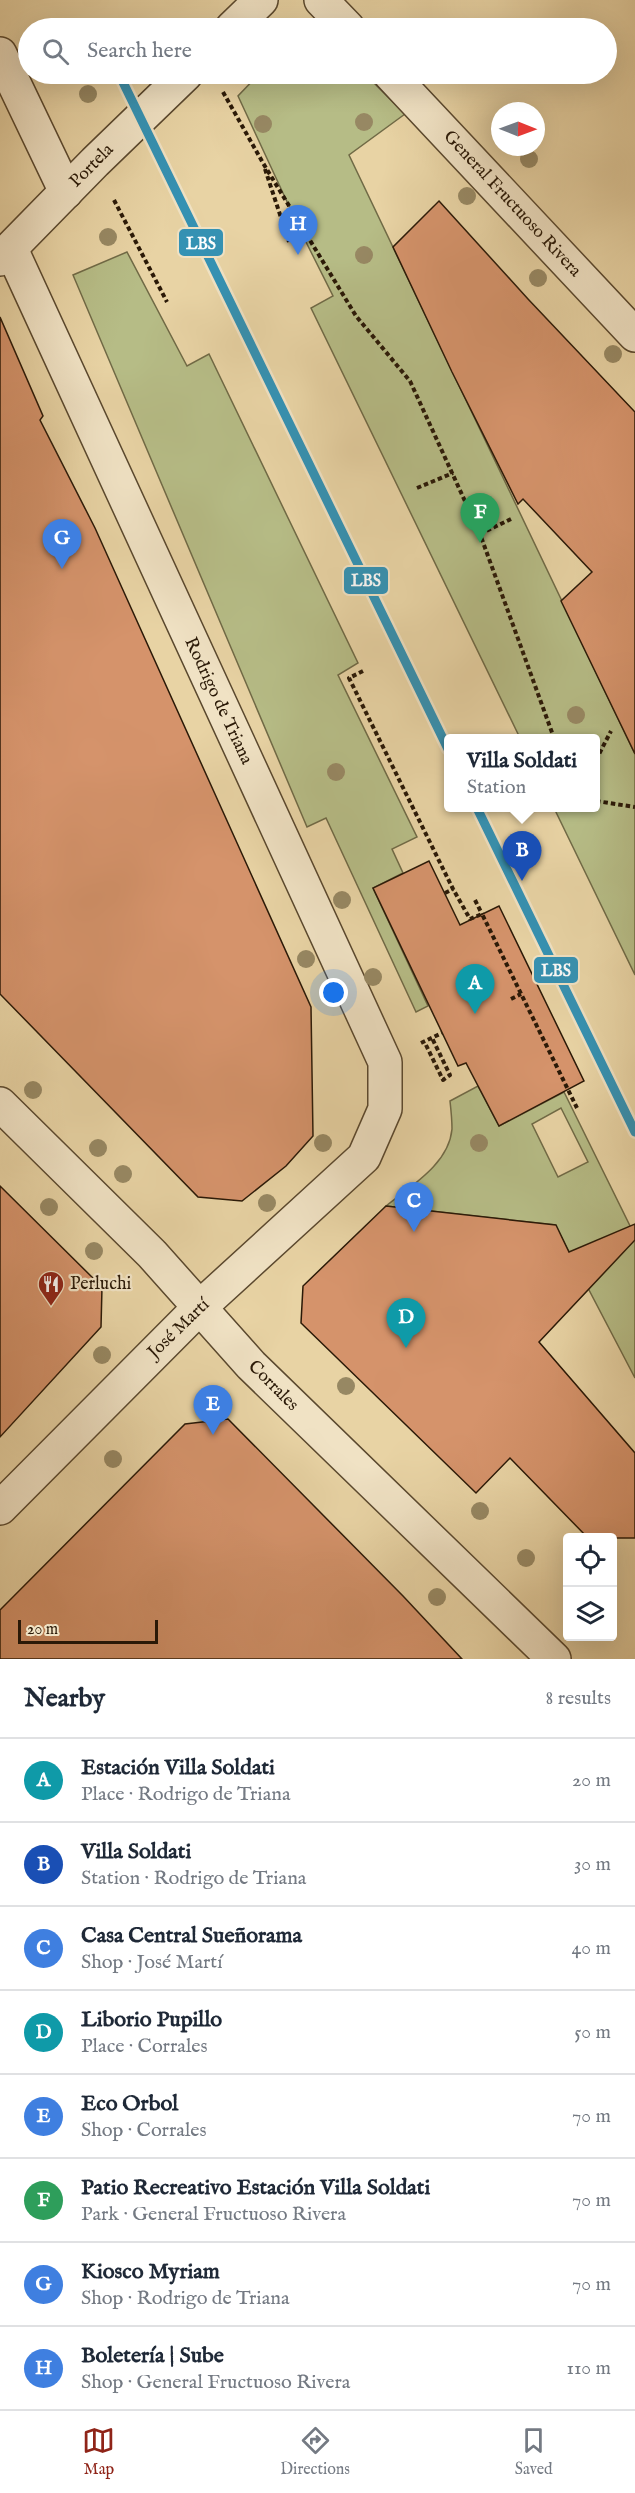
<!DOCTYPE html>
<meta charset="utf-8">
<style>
body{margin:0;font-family:"IM FELL English",serif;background:#f6f6f7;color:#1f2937}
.controls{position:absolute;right:18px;bottom:18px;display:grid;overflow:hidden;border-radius:6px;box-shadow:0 6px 24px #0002}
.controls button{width:54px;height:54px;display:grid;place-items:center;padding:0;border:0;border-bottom:2px solid #e0e1e3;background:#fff;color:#1f2937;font:30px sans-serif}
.compass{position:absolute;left:491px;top:102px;width:54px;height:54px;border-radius:50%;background:#fff;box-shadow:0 6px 24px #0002;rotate:91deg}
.scale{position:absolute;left:18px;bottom:15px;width:140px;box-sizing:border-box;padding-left:6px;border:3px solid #2a1907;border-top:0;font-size:16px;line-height:21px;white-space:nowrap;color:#2a1907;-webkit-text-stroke:4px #f0e2c4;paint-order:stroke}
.you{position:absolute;left:334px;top:993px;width:21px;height:21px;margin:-15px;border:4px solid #fff;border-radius:50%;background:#1a73e8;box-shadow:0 0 0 9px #1a73e833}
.badge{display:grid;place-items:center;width:39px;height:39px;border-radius:50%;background:#8f2418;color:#fff;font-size:20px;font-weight:700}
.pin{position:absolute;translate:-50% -50px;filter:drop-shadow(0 2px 3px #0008)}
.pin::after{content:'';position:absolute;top:32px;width:21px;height:18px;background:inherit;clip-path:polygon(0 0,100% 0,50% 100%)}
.popup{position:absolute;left:444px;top:734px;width:156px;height:78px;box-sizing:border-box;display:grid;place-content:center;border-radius:6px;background:#fff;filter:drop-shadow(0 2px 4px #0005);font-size:20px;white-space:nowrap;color:#747a83}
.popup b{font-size:22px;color:#1f2937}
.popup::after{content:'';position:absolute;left:50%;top:100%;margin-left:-12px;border:12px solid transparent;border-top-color:#fff}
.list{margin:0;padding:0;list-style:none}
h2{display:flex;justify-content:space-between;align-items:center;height:78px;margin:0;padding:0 24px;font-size:26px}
h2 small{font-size:20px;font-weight:400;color:#747a83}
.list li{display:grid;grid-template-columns:39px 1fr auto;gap:18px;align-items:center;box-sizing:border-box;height:84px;padding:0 24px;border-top:2px solid #e0e1e3}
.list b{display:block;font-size:22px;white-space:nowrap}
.list p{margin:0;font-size:20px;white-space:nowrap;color:#747a83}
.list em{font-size:20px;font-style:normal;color:#747a83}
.icon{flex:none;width:33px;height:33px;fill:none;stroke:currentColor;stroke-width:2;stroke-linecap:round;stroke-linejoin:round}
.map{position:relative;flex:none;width:635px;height:1659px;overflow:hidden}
.search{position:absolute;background:#fff;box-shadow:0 6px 24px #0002;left:18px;right:18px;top:18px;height:66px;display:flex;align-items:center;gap:15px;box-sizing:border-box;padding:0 21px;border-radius:33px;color:#747a83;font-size:22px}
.sheet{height:750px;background:#fff}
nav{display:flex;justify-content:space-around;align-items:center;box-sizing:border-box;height:84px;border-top:2px solid #e0e1e3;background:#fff;font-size:16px;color:#747a83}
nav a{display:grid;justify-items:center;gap:3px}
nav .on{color:#8f2418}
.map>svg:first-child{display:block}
.green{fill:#b6bc86;stroke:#706a46;stroke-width:1.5;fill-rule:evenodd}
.building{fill:#d5936b;stroke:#2a1907;stroke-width:1.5}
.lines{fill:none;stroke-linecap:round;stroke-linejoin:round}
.minor-casing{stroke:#5a482e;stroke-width:36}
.path{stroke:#2a1907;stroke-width:4;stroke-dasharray:4.5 3;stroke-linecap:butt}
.minor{stroke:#f0e2c4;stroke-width:33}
.rail-1-casing{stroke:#f0e2c4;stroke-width:14}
.rail-1{stroke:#3492b4;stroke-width:9}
.tree{fill:#978863}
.labels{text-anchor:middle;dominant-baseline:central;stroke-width:4.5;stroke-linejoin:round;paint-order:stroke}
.street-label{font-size:18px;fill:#2a1907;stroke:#f0e2c4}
.poi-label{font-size:18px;fill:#2a1907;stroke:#f0e2c4;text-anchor:start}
.line-badge{stroke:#f0e2c4;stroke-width:2}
.badge-label{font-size:16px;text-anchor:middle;font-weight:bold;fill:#fff}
</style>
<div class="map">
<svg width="635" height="1659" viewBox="0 0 635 1659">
<rect width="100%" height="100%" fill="#e8d3a4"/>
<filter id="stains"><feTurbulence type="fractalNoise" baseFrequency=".00333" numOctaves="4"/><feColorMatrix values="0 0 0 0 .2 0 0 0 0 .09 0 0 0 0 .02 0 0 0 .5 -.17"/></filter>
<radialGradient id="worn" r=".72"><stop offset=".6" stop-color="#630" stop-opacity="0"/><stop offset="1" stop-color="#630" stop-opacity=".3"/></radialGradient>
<g class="green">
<path d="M 259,74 L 365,74 L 405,114 L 349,155 L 635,754 L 635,975 L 554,808 L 596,808 L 596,738 L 520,738 L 311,308 L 333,296 L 302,234 L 238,96 Z"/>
<path d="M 127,252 L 187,366 L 209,354 L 358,663 L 338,675 L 417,837 L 392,849 L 403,873 L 373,888 L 428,1006 L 416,1012 L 326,818 L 307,827 L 73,275 Z"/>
<path d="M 478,1086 L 499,1126 L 564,1092 L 635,1236 L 635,1378 L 555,1225 L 386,1206 C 411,1186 449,1164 452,1129 C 452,1120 451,1110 450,1101 ZM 561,1108 L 588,1162 L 558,1177 L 532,1124 Z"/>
</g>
<g class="building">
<path d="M 439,201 L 528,299 L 635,412 L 635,754 L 561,601 L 592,572 L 523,499 L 518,504 L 452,372 L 393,247 Z"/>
<path d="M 0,317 L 43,416 L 40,420 L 95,528 L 311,1007 L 313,1136 L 286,1166 L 242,1201 L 198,1197 L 0,994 Z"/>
<path d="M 429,861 L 460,925 L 499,906 L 584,1081 L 499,1126 L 466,1063 L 458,1066 L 373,888 Z"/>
<path d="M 0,1186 L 102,1287 L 101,1327 L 0,1437 Z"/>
<path d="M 386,1206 L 556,1225 L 569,1252 L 635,1224 L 635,1240 L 539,1342 L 635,1453 L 635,1538 L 588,1538 L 510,1458 L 476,1493 L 301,1323 L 303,1286 Z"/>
<path d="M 228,1419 L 403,1596 L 462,1659 L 0,1659 L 0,1610 L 185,1424 Z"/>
</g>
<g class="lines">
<g class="minor-casing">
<g id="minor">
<path d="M 321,0 L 348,28"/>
<path d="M 232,28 L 261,0"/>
<path d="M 0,54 L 66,192"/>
<path d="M 390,74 L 635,335"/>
<path d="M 0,259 L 95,162 L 186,74"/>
<path d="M 0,1104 L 152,1254 L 251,1365 L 554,1659"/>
<path d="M 0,1508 L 200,1307 L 364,1157 L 385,1109 L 385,1062 L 11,249"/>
</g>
</g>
<g class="path">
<path d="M 223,92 L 263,163 L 356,316 L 410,381 L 480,534 L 554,738"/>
<path d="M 265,169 L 289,242"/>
<path d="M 114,200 L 167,302"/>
<path d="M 417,488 L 453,473"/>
<path d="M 480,534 L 511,519"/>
<path d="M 363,671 L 349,678 L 453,889 L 470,919 L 482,914 L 577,1108"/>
<path d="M 596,760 L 611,731"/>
<path d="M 596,801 L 635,807"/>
<path d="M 445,893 L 453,889"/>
<path d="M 475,900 L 482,914"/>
<path d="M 511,999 L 521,994"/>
<path d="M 421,1043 L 442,1033"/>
<path d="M 426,1045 L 443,1080 L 450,1075 L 432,1038"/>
</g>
<use href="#minor" class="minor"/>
<g class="rail-1-casing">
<g id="rail-1">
<path d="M 119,74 L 448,749"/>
<path d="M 477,808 L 635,1132"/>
</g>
</g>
<use href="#rail-1" class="rail-1"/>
</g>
<g class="tree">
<circle cx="88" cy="94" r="9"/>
<circle cx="364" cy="122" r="9"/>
<circle cx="263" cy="124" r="9"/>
<circle cx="529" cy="159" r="9"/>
<circle cx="467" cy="196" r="9"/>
<circle cx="108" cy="237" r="9"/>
<circle cx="364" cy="255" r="9"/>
<circle cx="538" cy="278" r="9"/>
<circle cx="613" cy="354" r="9"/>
<circle cx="576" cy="715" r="9"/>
<circle cx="336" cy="772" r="9"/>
<circle cx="342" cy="900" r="9"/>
<circle cx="306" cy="959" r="9"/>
<circle cx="373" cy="977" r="9"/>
<circle cx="33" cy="1090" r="9"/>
<circle cx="323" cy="1143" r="9"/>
<circle cx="479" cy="1143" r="9"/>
<circle cx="98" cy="1148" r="9"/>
<circle cx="123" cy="1174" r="9"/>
<circle cx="267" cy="1203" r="9"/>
<circle cx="49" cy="1207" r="9"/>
<circle cx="94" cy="1251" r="9"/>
<circle cx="102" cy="1355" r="9"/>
<circle cx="346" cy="1386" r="9"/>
<circle cx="113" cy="1459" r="9"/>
<circle cx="480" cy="1511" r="9"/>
<circle cx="526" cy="1558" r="9"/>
<circle cx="437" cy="1597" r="9"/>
</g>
<defs>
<g id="restaurant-pin" transform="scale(1.35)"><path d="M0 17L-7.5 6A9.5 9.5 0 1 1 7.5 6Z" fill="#8f2418" stroke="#f0e2c4"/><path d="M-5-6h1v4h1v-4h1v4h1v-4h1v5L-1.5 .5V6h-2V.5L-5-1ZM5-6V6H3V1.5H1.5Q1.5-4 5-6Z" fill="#fff"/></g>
</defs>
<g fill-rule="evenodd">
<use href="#restaurant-pin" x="51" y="1284"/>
</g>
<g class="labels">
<g class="street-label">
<text transform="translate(92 166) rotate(-45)">Portela</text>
<text transform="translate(512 204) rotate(47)">General Fructuoso Rivera</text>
<text transform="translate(218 701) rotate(65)">Rodrigo de Triana</text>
<text transform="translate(179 1329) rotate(-44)">José Martí</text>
<text transform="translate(273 1386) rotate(45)">Corrales</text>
</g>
<g class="poi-label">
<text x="70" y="1284">Perluchi</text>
</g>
</g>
<g class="line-badge">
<rect x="178" y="228" width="46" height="29" rx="6" fill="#3492b4"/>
<rect x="343" y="566" width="46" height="29" rx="6" fill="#3492b4"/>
<rect x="533" y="956" width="46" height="28" rx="6" fill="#3492b4"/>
</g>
<g class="badge-label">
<text x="201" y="249">LBS</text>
<text x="366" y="586">LBS</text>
<text x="556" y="976">LBS</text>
</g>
<rect width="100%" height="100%" filter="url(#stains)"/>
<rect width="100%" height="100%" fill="url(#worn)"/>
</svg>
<div class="controls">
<button><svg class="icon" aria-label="locate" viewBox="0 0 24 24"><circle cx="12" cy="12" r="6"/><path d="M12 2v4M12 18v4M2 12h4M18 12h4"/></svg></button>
<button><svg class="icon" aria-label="layers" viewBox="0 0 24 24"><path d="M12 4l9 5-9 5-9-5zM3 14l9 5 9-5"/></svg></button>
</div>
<svg class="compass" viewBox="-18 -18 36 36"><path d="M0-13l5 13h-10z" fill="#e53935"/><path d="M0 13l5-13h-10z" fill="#747a83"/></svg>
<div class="scale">20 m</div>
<div class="you"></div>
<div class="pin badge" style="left:475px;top:1014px;background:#0f9aa8">A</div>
<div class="pin badge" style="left:522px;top:881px;background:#1a4fb4">B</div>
<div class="popup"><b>Villa Soldati</b>Station</div>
<div class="pin badge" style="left:414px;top:1232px;background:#3f7fe0">C</div>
<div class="pin badge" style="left:406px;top:1348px;background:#0f9aa8">D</div>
<div class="pin badge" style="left:213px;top:1435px;background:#3f7fe0">E</div>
<div class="pin badge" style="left:480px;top:543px;background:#2e9e5b">F</div>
<div class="pin badge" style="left:62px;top:569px;background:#3f7fe0">G</div>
<div class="pin badge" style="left:298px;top:255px;background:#3f7fe0">H</div>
<div class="search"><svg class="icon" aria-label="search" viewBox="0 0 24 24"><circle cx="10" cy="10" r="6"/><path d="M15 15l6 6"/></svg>Search here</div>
</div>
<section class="sheet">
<h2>Nearby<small>8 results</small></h2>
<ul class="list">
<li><span class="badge" style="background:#0f9aa8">A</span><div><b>Estación Villa Soldati</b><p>Place · Rodrigo de Triana</p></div><em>20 m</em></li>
<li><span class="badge" style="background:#1a4fb4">B</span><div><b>Villa Soldati</b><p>Station · Rodrigo de Triana</p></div><em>30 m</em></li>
<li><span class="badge" style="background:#3f7fe0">C</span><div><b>Casa Central Sueñorama</b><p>Shop · José Martí</p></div><em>40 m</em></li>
<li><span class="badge" style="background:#0f9aa8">D</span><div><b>Liborio Pupillo</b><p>Place · Corrales</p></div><em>50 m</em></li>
<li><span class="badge" style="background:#3f7fe0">E</span><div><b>Eco Orbol</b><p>Shop · Corrales</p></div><em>70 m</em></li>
<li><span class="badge" style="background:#2e9e5b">F</span><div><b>Patio Recreativo Estación Villa Soldati</b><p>Park · General Fructuoso Rivera</p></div><em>70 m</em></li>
<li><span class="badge" style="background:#3f7fe0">G</span><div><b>Kiosco Myriam</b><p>Shop · Rodrigo de Triana</p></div><em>70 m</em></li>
<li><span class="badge" style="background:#3f7fe0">H</span><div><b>Boletería | Sube</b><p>Shop · General Fructuoso Rivera</p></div><em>110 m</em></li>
</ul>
</section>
<nav>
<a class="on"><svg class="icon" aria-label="map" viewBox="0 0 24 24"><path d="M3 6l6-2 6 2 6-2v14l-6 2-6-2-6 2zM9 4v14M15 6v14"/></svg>Map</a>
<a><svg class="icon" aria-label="directions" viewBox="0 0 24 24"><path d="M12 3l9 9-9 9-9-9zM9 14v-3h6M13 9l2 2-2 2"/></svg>Directions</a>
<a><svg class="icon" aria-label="saved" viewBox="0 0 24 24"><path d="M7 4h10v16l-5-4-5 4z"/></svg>Saved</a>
</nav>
